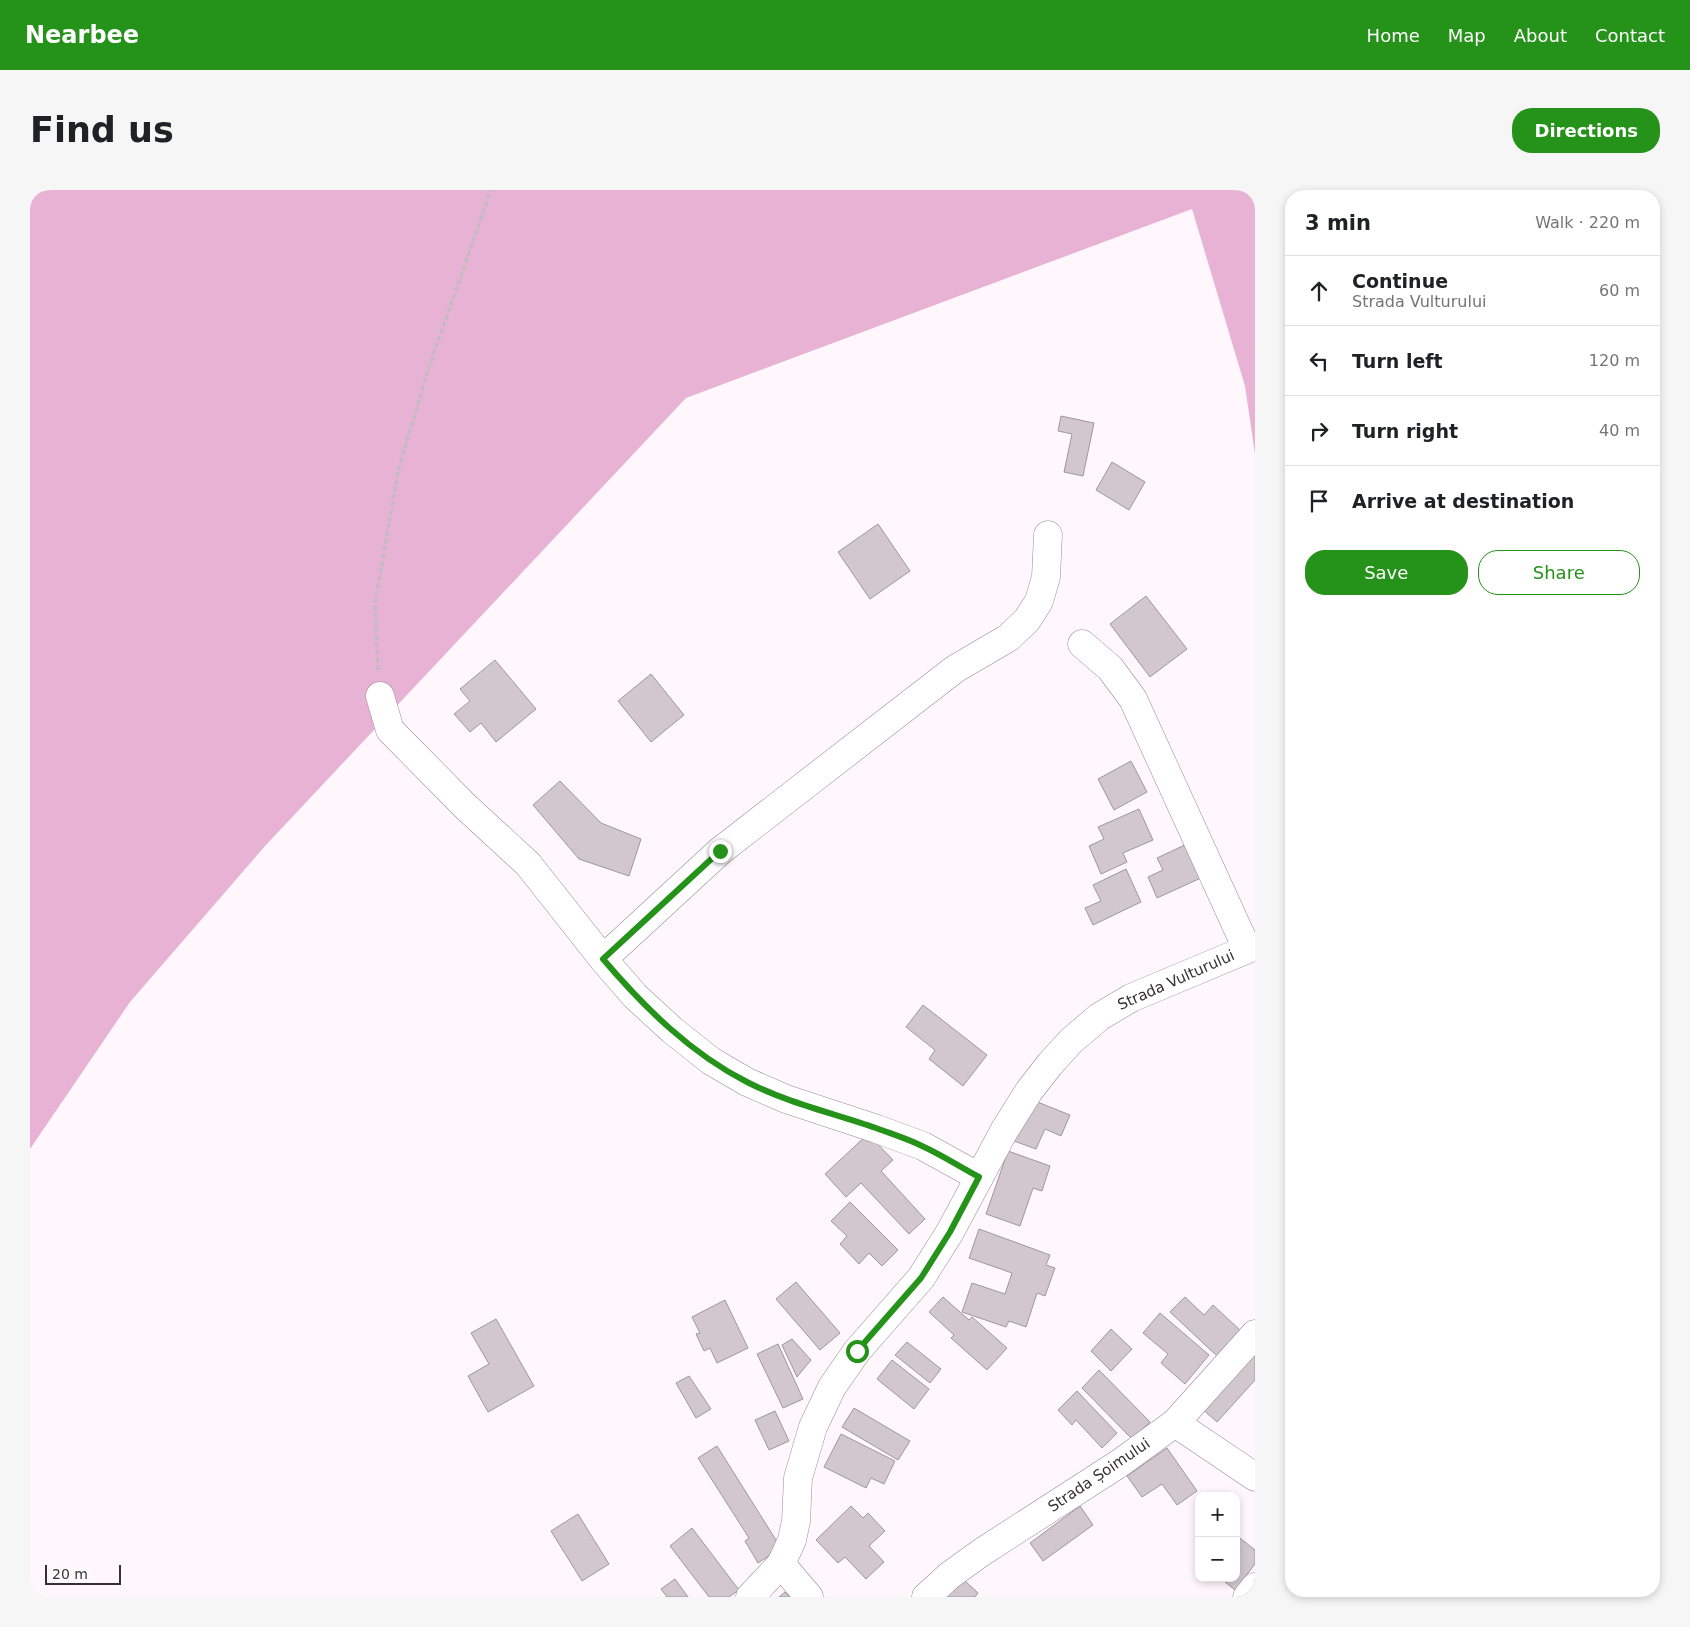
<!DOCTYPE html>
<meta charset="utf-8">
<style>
body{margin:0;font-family:"DejaVu Sans",sans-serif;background:#f6f6f6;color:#202124}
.controls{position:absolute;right:15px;bottom:15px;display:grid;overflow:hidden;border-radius:10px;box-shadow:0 2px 8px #0003}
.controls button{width:45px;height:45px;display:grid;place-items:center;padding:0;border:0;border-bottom:1px solid #e0e0e0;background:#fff;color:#202124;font:25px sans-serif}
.scale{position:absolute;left:15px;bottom:12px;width:76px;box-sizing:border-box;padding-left:5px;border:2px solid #353133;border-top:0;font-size:14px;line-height:18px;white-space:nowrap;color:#353133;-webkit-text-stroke:4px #fff;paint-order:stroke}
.stop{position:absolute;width:15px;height:15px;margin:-11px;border:4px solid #25921a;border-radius:50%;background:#fff}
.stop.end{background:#25921a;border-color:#fff;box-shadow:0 1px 5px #0008}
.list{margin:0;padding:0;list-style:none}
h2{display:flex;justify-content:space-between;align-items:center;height:65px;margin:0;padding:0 20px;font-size:21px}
h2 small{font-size:16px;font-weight:400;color:#757577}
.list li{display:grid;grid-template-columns:32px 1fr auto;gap:15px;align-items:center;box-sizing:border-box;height:70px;padding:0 20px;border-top:1px solid #e0e0e0}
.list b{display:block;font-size:19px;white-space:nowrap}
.list p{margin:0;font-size:16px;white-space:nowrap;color:#757577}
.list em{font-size:16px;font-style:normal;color:#757577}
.actions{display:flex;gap:10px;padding:15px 20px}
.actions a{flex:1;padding:11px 0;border:1px solid #25921a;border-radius:20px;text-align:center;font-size:18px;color:#25921a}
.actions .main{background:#25921a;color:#fff}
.icon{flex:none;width:28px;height:28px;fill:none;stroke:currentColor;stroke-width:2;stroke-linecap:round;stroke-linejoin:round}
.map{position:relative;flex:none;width:1225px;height:1407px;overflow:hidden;border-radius:20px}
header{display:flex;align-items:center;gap:30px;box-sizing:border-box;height:70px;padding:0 25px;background:#25921a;color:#fff}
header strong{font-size:24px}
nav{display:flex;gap:28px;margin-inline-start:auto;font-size:18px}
.intro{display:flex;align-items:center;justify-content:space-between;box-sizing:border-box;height:120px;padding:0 30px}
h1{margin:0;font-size:35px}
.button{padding:12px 22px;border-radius:20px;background:#25921a;color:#fff;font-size:18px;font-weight:700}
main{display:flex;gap:30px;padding:0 30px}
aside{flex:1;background:#fff;border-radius:20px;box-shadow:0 2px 8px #0003}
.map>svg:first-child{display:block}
.forest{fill:#e7b2d4}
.building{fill:#d1c7cd;stroke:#a0979c}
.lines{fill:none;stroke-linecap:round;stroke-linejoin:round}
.street-casing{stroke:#968c92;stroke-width:29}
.path{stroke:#c2bcbf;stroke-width:3;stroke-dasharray:5 2.5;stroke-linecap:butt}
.street{stroke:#fff;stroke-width:28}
.route{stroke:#25921a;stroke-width:6}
.labels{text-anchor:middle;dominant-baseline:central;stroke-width:5;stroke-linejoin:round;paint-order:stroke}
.street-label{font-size:15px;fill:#353133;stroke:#fff}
</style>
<header>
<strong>Nearbee</strong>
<nav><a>Home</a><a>Map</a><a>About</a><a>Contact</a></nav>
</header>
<div class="intro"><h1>Find us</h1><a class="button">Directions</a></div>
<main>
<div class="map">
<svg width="1225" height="1407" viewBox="0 0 1225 1407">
<rect width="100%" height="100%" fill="#fff7fb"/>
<path class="forest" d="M 0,0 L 1225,0 L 1225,264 L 1215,196 L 1162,19 L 656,208 L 235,656 L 100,812 L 0,959 Z"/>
<g class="building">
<path d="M 1031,226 L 1064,233 L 1053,286 L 1034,282 L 1042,244 L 1028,241 Z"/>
<path d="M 1082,272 L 1115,292 L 1099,320 L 1066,300 Z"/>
<path d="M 848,334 L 880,381 L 840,409 L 808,362 Z"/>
<path d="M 1116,406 L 1157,459 L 1120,487 L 1080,434 Z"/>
<path d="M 465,470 L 506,519 L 466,552 L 451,533 L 440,542 L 424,524 L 440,511 L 430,499 Z"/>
<path d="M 621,484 L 654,525 L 621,552 L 588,511 Z"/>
<path d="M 1101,571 L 1117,602 L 1084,620 L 1068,589 Z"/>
<path d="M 530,591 L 571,633 L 611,649 L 599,686 L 549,669 L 503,615 Z"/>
<path d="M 1109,619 L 1123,650 L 1093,663 L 1097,672 L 1071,684 L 1059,656 L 1074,649 L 1068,637 Z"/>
<path d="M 1159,653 L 1173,687 L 1127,708 L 1118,687 L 1133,680 L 1127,668 Z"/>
<path d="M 1096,679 L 1111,712 L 1063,735 L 1055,718 L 1071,711 L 1063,695 Z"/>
<path d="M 893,815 L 957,865 L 933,896 L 899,869 L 905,860 L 876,837 Z"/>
<path d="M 1000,909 L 1040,925 L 1031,946 L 1015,939 L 1006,959 L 984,951 Z"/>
<path d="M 838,944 L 863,970 L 851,981 L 895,1029 L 879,1044 L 831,993 L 816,1007 L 795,984 Z"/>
<path d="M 978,961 L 1020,976 L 1012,1001 L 1003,998 L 990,1036 L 956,1024 Z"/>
<path d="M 820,1012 L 868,1060 L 852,1076 L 839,1063 L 829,1074 L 810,1054 L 817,1046 L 801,1031 Z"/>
<path d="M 949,1039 L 1020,1065 L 1016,1075 L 1025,1078 L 1015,1106 L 1007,1103 L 996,1137 L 979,1131 L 976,1137 L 932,1122 L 942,1093 L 975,1104 L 982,1083 L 939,1068 Z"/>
<path d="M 766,1092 L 810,1143 L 790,1160 L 746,1109 Z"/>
<path d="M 913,1107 L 939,1130 L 942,1127 L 977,1158 L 957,1180 L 921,1148 L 924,1145 L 899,1122 Z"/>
<path d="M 1155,1107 L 1174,1125 L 1183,1115 L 1211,1141 L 1188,1167 L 1140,1122 Z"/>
<path d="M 695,1110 L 718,1158 L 687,1173 L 680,1158 L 674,1161 L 666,1144 L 670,1143 L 662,1127 Z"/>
<path d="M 1130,1123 L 1179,1165 L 1155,1194 L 1131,1173 L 1138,1164 L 1113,1143 Z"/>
<path d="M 466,1129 L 504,1196 L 458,1222 L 438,1186 L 459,1174 L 441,1143 Z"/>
<path d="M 1081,1139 L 1102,1159 L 1081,1181 L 1061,1161 Z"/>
<path d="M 762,1149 L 781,1170 L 767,1187 L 752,1155 Z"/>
<path d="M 877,1152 L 911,1179 L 900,1193 L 865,1165 Z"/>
<path d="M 748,1154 L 773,1209 L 753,1218 L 727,1164 Z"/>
<path d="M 1225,1156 L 1225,1190 L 1187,1232 L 1170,1217 Z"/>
<path d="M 862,1170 L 899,1199 L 884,1219 L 847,1189 Z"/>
<path d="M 1069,1180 L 1120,1232 L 1102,1249 L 1052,1198 Z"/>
<path d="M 659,1186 L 681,1219 L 666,1228 L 646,1193 Z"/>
<path d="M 1047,1201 L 1087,1243 L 1072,1258 L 1046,1230 L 1042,1235 L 1028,1220 Z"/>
<path d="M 824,1218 L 880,1251 L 868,1270 L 812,1237 Z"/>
<path d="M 745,1221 L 759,1251 L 739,1260 L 725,1230 Z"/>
<path d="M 811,1244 L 865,1271 L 854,1294 L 841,1288 L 836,1298 L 794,1277 Z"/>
<path d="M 687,1256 L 751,1358 L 728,1373 L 715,1351 L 719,1348 L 668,1268 Z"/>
<path d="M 1137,1258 L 1167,1301 L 1147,1315 L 1132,1294 L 1112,1307 L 1097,1286 Z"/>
<path d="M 821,1316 L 833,1328 L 838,1323 L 855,1341 L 839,1356 L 854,1372 L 836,1389 L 815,1367 L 808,1373 L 786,1350 Z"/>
<path d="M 1050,1316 L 1063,1335 L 1013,1371 L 1000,1353 Z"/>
<path d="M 548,1324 L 579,1374 L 552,1391 L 521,1341 Z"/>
<path d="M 662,1338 L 709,1400 L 699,1407 L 679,1407 L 640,1356 Z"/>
<path d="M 1206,1345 L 1225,1360 L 1225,1374 L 1205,1400 L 1190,1388 L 1206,1388 Z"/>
<path d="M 645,1389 L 658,1407 L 637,1407 L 631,1399 Z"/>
<path d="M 933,1389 L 948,1403 L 945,1407 L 917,1407 Z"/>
<path d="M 755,1402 L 760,1407 L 749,1407 Z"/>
</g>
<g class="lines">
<g class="street-casing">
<g id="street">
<path d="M 1052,454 L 1080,478 L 1103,509 L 1217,759"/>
<path d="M 350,506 L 360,540 L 435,616 L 498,674 L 573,769 L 605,806 L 642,840 L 681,871 L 717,892 L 756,909 L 847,939 L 893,956 L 949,987"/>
<path d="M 573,769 L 690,661 L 925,479 L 978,448 L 997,430 L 1009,411 L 1016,387 L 1018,345"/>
<path d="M 1145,1233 L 1225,1287"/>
<path d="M 751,1374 L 779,1407"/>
<path d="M 720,1407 L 751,1374 L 762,1350 L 766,1331 L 768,1288 L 783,1237 L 802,1197 L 827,1161 L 891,1088 L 920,1042 L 974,941 L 999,901 L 1020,874 L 1041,851 L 1069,827 L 1101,808 L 1225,756"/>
<path d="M 896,1407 L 920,1385 L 952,1362 L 1090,1273 L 1145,1233 L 1225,1144"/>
<path d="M 1217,1407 L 1225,1397"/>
</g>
</g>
<path class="path" d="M 348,480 L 345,414 L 368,281 L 398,180 L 461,0"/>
<use href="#street" class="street"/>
</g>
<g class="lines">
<path class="route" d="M 690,661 L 573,769 C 614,817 660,863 717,892 C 758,913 803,923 846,938 C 862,944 878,949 892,956 C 912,965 930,977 949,987 L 920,1042 L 891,1088 L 827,1161"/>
</g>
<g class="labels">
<g class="street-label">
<text transform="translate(1146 790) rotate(-24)">Strada Vulturului</text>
<text transform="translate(1069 1285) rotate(-34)">Strada Șoimului</text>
</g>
</g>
</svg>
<div class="controls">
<button>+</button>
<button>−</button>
</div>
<div class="scale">20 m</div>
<div class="stop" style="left:827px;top:1161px"></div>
<div class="stop end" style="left:690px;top:661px"></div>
</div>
<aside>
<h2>3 min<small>Walk · 220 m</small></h2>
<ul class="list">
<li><svg class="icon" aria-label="ahead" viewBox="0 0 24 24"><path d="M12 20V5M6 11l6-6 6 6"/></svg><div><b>Continue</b><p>Strada Vulturului</p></div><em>60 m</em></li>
<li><svg class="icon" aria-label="left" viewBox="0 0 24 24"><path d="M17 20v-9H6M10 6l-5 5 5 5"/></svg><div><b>Turn left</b></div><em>120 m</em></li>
<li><svg class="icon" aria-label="right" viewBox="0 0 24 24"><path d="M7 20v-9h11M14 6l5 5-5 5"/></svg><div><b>Turn right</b></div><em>40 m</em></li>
<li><svg class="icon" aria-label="arrive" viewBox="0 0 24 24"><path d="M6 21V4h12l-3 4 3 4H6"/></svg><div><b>Arrive at destination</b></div></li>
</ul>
<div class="actions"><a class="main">Save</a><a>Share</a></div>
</aside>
</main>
